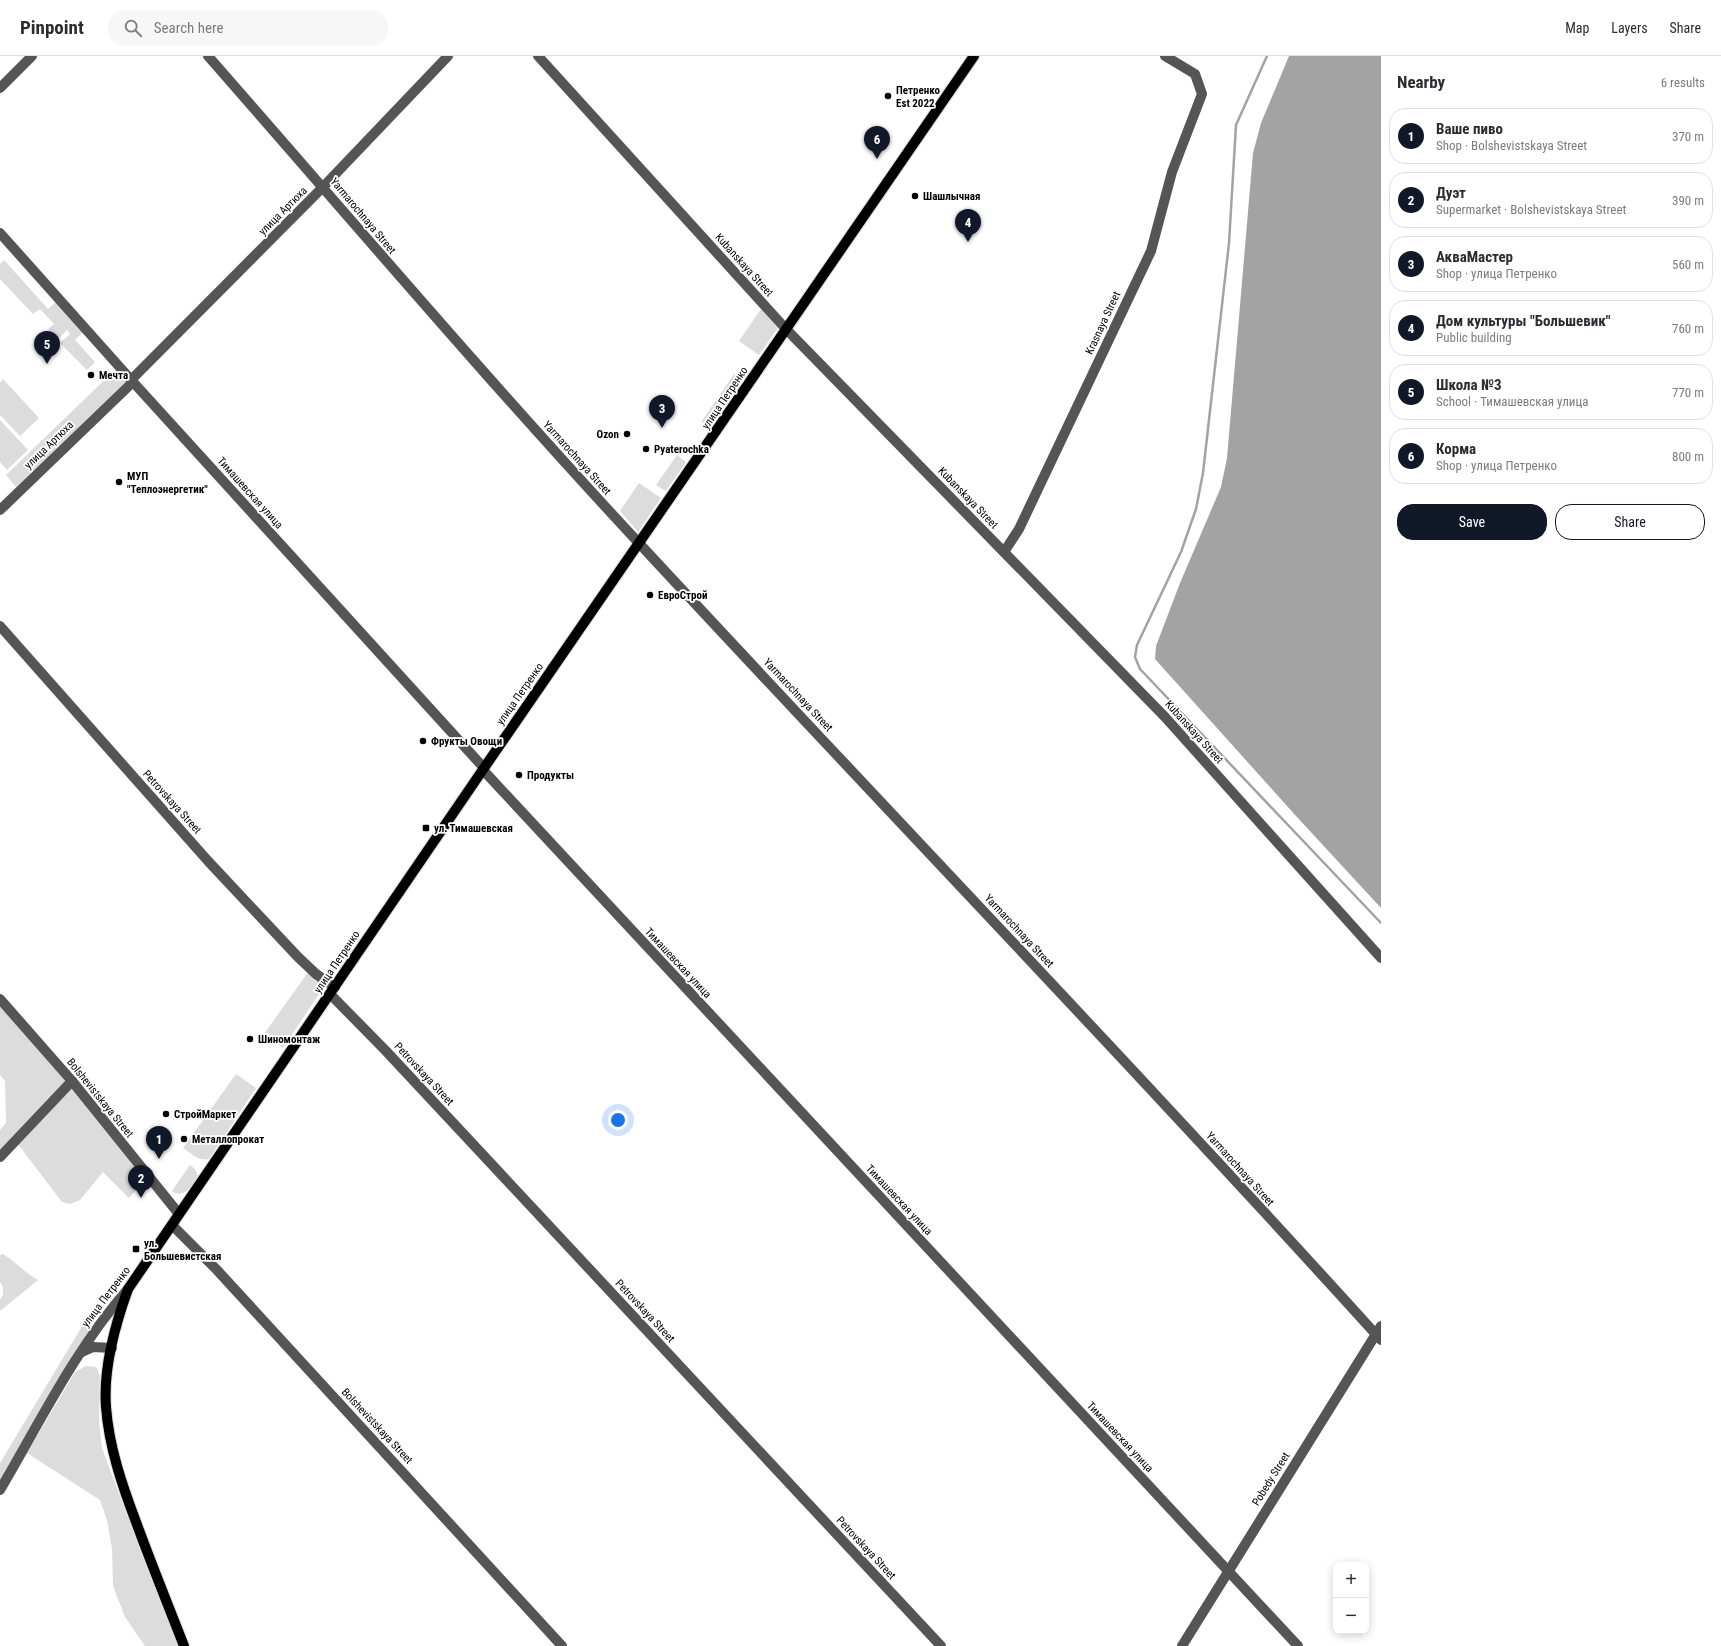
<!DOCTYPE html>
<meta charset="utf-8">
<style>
body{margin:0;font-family:"Roboto Condensed",sans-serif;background:#f7f7f7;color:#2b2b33}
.controls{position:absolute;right:12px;bottom:12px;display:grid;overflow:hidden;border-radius:8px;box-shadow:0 2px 10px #0003}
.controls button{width:36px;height:36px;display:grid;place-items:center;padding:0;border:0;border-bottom:1px solid #e1e1e2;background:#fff;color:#2b2b33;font:20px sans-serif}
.you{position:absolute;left:618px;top:1064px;width:14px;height:14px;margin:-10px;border:3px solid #fff;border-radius:50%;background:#1a73e8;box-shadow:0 0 0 6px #1a73e833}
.badge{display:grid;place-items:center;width:26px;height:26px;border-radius:50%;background:#111827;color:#fff;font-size:13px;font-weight:700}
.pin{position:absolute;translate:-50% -33px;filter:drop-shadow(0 1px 2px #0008)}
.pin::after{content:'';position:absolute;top:21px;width:14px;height:12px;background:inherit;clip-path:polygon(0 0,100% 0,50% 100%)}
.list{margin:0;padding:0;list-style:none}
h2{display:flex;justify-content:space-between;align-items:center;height:52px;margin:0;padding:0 16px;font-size:17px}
h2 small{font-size:13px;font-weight:400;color:#7c7c81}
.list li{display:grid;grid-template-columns:26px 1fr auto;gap:12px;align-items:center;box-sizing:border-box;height:56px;margin:0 8px 8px;padding:0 8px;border:1px solid #e1e1e2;border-radius:16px}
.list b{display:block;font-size:15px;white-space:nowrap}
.list p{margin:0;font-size:13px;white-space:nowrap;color:#7c7c81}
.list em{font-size:13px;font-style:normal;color:#7c7c81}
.actions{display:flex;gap:8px;padding:12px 16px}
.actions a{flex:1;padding:9px 0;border:1px solid #111827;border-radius:16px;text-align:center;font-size:14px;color:#111827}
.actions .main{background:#111827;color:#fff}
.icon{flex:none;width:22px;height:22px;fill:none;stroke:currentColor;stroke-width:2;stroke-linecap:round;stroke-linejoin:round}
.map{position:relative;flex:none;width:1381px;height:1590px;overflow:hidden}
header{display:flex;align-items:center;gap:24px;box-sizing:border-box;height:56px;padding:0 20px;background:#fff;border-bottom:1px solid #e1e1e2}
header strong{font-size:19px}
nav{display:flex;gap:22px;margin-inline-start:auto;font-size:14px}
.search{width:280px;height:36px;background:#f7f7f7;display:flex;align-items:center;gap:10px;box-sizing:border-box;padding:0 14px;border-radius:16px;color:#7c7c81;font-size:15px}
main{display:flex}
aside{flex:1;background:#fff}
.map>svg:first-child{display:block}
.green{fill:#dcdcdc}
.water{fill:#a3a3a3}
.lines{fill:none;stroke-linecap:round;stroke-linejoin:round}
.stream{stroke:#a3a3a3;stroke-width:2.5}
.major-casing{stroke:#dbdbdb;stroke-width:12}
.minor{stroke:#555;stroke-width:10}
.major{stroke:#000;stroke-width:10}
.poi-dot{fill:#000;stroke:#fff;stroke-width:1.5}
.labels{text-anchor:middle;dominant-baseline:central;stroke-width:3.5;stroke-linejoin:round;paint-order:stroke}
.poi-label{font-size:11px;font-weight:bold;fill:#000;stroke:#fff;text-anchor:start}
.street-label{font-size:11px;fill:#000;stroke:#fff}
</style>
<header>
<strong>Pinpoint</strong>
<div class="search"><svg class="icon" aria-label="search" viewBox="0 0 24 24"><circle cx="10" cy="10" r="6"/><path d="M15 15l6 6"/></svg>Search here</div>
<nav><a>Map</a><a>Layers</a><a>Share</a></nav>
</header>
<main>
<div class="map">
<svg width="1381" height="1590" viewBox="0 0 1381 1590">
<rect width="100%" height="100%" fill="#fff"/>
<g class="green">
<path d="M 4,204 L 48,253 L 57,245 L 84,275 L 75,284 L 95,306 L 87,314 L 60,287 L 70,278 L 67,274 L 58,283 L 48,273 L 54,268 L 40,253 L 33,258 L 0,223 L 0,208 Z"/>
<path d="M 761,253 L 778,272 L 759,299 L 739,285 Z"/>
<path d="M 117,312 L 128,325 L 16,431 L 6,419 Z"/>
<path d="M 734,318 L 742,324 L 710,372 L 701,366 Z"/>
<path d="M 3,323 L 39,362 L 20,380 L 0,359 L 0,327 Z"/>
<path d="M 0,364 L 28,394 L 7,414 L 0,406 Z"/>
<path d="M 677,399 L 686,406 L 666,435 L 656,429 Z"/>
<path d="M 639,427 L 661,442 L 638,476 L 620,455 Z"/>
<path d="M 309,915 L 321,926 L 323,932 L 283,992 L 264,978 Z"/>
<path d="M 0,949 L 67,1025 L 0,1096 L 0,1074 L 6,1067 L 5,1025 L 0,1019 Z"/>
<path d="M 236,1018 L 256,1032 L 209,1103 C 199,1106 191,1097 183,1092 Z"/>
<path d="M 71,1030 L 146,1123 L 129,1142 L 103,1116 L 80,1144 L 70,1148 L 62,1146 L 17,1087 Z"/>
<path d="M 190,1109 L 195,1113 L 198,1120 C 192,1129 184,1144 172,1135 Z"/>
<path d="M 3,1198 C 16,1206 25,1217 38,1224 L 0,1255 L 0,1244 L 3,1238 L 3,1231 L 0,1226 L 0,1199 Z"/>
<path d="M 84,1267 L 90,1274 L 0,1425 L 0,1407 Z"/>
<path d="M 86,1310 L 96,1311 L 100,1319 L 99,1366 L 102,1392 L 140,1494 L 178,1590 L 145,1590 L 125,1561 L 113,1530 L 112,1493 L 107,1464 L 100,1444 L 27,1397 L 75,1316 Z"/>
</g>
<path class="water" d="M 1289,0 L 1381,0 L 1381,852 L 1296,760 L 1155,603 L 1156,590 L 1180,527 L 1221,431 L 1227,402 L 1253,97 L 1261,67 Z"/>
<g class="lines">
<path class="stream" d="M 1267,0 L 1236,69 L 1229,187 L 1203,417 L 1196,453 L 1181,496 L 1137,589 L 1135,601 L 1140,613 L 1381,867"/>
<g class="major-casing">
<path id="major" d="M 184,1590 C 168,1549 151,1507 136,1466 C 122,1429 109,1391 106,1351 C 103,1312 115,1269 128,1233 L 484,712 L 974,0"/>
</g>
<g class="minor">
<path d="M 208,0 C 350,162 490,327 637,485 C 884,752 1137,1014 1381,1284"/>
<path d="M 538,0 L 786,273 L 1165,661 L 1381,902"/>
<path d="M 0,32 L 32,0"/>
<path d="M 0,177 L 133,326 L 484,712"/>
<path d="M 131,324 L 323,131 L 448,0"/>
<path d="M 0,454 L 133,326"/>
<path d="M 1004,496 L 1019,473 L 1151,195 L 1172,116 L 1202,38 L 1195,18 L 1165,0"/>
<path d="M 0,570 L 208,805 L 298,901 L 316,918 L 335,931"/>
<path d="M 483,714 L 1298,1590"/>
<path d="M 330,938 L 386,995 L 941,1590"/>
<path d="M 0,943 L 72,1025 L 179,1158"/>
<path d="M 0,1101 L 72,1025"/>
<path d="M 172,1169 L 217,1214 L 562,1590"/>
<path d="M 82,1296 L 93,1291 L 112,1292"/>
<path d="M 0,1434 C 40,1366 76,1292 128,1233"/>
<path d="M 1182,1590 L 1381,1270"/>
</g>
<use href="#major" class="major"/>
</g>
<g class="poi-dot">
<circle cx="888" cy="40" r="4"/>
<circle cx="915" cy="140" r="4"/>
<circle cx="91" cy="319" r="4"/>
<circle cx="627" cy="378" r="4"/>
<circle cx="646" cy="393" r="4"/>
<circle cx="119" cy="426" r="4"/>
<circle cx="650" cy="539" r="4"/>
<circle cx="423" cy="685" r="4"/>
<circle cx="519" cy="719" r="4"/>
<rect x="422" y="768" width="8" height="8" rx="2"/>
<circle cx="250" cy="983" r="4"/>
<circle cx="166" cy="1058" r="4"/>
<circle cx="184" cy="1083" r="4"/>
<rect x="132" y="1189" width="8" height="8" rx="2"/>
</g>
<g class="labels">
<g class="poi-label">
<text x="896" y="34">Петренко<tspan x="896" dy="13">Est 2022</tspan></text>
<text x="923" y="140">Шашлычная</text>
<text x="99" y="319">Мечта</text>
<text x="619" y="378" text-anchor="end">Ozon</text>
<text x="654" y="393">Pyaterochka</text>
<text x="127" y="420">МУП<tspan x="127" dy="13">"Теплоэнергетик"</tspan></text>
<text x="658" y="539">ЕвроСтрой</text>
<text x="431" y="685">Фрукты Овощи</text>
<text x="527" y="719">Продукты</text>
<text x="434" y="772">ул. Тимашевская</text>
<text x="258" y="983">Шиномонтаж</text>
<text x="174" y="1058">СтройМаркет</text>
<text x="192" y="1083">Металлопрокат</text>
<text x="144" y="1187">ул.<tspan x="144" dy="13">Большевистская</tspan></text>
</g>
<g class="street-label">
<text transform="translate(283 155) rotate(-45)">улица Артюха</text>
<text transform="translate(363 160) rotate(50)">Yarmarochnaya Street</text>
<text transform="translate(744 209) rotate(48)">Kubanskaya Street</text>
<text transform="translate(1103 267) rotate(-65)">Krasnaya Street</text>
<text transform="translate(725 342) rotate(-56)">улица Петренко</text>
<text transform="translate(49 389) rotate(-44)">улица Артюха</text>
<text transform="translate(577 402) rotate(48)">Yarmarochnaya Street</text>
<text transform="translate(250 437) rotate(48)">Тимашевская улица</text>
<text transform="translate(968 442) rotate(46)">Kubanskaya Street</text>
<text transform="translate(520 638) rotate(-55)">улица Петренко</text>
<text transform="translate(798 639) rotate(47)">Yarmarochnaya Street</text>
<text transform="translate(1194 676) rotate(48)">Kubanskaya Street</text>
<text transform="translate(172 746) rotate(48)">Petrovskaya Street</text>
<text transform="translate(1019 875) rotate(47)">Yarmarochnaya Street</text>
<text transform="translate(337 906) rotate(-56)">улица Петренко</text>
<text transform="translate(678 907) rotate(47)">Тимашевская улица</text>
<text transform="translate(424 1018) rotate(47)">Petrovskaya Street</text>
<text transform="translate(100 1042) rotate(51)">Bolshevistskaya Street</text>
<text transform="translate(1240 1113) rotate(48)">Yarmarochnaya Street</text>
<text transform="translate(899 1144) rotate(47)">Тимашевская улица</text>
<text transform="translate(106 1241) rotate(-53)">улица Петренко</text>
<text transform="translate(645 1255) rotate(47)">Petrovskaya Street</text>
<text transform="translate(377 1370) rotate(47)">Bolshevistskaya Street</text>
<text transform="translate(1120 1381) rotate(47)">Тимашевская улица</text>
<text transform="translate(1271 1423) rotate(-58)">Pobedy Street</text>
<text transform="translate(866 1492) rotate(47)">Petrovskaya Street</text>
</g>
</g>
</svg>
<div class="controls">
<button>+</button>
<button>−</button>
</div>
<div class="you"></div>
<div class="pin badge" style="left:159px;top:1103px">1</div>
<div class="pin badge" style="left:141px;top:1142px">2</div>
<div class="pin badge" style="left:662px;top:372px">3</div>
<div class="pin badge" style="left:968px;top:186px">4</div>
<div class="pin badge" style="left:47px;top:308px">5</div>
<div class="pin badge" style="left:877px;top:103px">6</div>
</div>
<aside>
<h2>Nearby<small>6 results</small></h2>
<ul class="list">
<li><span class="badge">1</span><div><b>Ваше пиво</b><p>Shop · Bolshevistskaya Street</p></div><em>370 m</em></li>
<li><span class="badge">2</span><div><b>Дуэт</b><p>Supermarket · Bolshevistskaya Street</p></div><em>390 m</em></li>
<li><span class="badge">3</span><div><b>АкваМастер</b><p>Shop · улица Петренко</p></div><em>560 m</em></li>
<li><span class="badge">4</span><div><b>Дом культуры &quot;Большевик&quot;</b><p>Public building</p></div><em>760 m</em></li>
<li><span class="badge">5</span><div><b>Школа №3</b><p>School · Тимашевская улица</p></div><em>770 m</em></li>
<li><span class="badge">6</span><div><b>Корма</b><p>Shop · улица Петренко</p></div><em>800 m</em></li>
</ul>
<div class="actions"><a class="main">Save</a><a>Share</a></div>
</aside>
</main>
